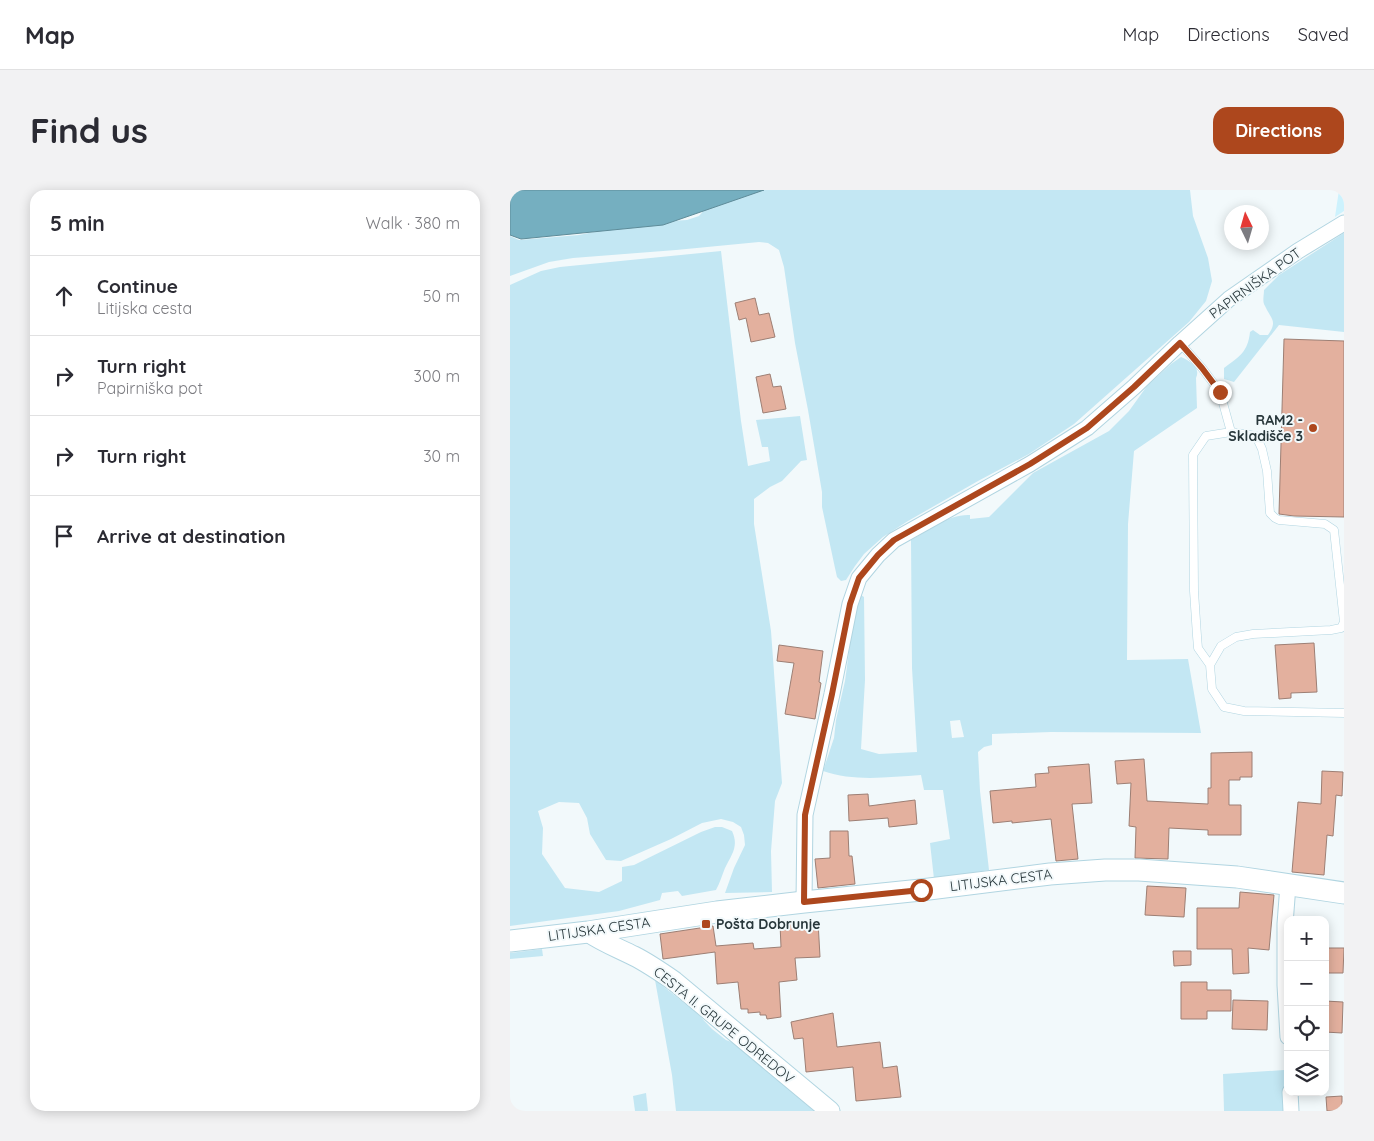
<!DOCTYPE html>
<meta charset="utf-8">
<style>
body{margin:0;font-family:Quicksand,sans-serif;background:#f2f2f3;color:#2b2b33}
.controls{position:absolute;right:15px;bottom:15px;display:grid;overflow:hidden;border-radius:10px;box-shadow:0 2px 12px #0003}
.controls button{width:45px;height:45px;display:grid;place-items:center;padding:0;border:0;border-bottom:1px solid #e1e1e2;background:#fff;color:#2b2b33;font:25px sans-serif}
.compass{position:absolute;left:714px;top:15px;width:45px;height:45px;border-radius:50%;background:#fff;box-shadow:0 2px 12px #0003;rotate:355deg}
.stop{position:absolute;width:15px;height:15px;margin:-11px;border:4px solid #ad471d;border-radius:50%;background:#fff}
.stop.end{background:#ad471d;border-color:#fff;box-shadow:0 1px 5px #0008}
.list{margin:0;padding:0;list-style:none}
h2{display:flex;justify-content:space-between;align-items:center;height:65px;margin:0;padding:0 20px;font-size:21px}
h2 small{font-size:16px;font-weight:400;color:#7c7c81}
.list li{display:grid;grid-template-columns:32px 1fr auto;gap:15px;align-items:center;box-sizing:border-box;height:80px;padding:0 20px;border-top:1px solid #e1e1e2}
.list b{display:block;font-size:19px;white-space:nowrap}
.list p{margin:0;font-size:16px;white-space:nowrap;color:#7c7c81}
.list em{font-size:16px;font-style:normal;color:#7c7c81}
.icon{flex:none;width:28px;height:28px;fill:none;stroke:currentColor;stroke-width:2;stroke-linecap:round;stroke-linejoin:round}
.map{position:relative;flex:none;width:834px;height:921px;overflow:hidden;border-radius:15px}
header{display:flex;align-items:center;gap:30px;box-sizing:border-box;height:70px;padding:0 25px;background:#fff;border-bottom:1px solid #e1e1e2}
header strong{font-size:24px}
nav{display:flex;gap:28px;margin-inline-start:auto;font-size:18px}
.intro{display:flex;align-items:center;justify-content:space-between;box-sizing:border-box;height:120px;padding:0 30px}
h1{margin:0;font-size:35px}
.button{padding:12px 22px;border-radius:15px;background:#ad471d;color:#fff;font-size:18px;font-weight:700}
main{display:flex;gap:30px;padding:0 30px}
aside{flex:1;background:#fff;border-radius:15px;box-shadow:0 2px 12px #0003}
.map>svg:first-child{display:block}
.built{fill:#cdf2fd}
.green{fill:#c3e7f3;fill-rule:evenodd}
.water{fill:#75afc0;stroke:#5e8b98}
.building{fill:#e3b09e;stroke:#9d7f74}
.lines{fill:none;stroke-linecap:round;stroke-linejoin:round}
.service-casing{stroke:#b1d5e1;stroke-width:9}
.minor-casing{stroke:#b1d5e1;stroke-width:17}
.tertiary-casing{stroke:#b1d5e1;stroke-width:21}
.secondary-casing{stroke:#b1d5e1;stroke-width:23}
.service{stroke:#fff;stroke-width:8}
.minor{stroke:#fff;stroke-width:15}
.tertiary{stroke:#fff;stroke-width:19}
.secondary{stroke:#fff;stroke-width:21}
.route{stroke:#ad471d;stroke-width:6}
.poi-dot{fill:#ad471d;stroke:#f2f9fb;stroke-width:2}
.labels{text-anchor:middle;dominant-baseline:central;stroke-width:4;stroke-linejoin:round;paint-order:stroke}
.street-label{font-size:14px;fill:#28373b;stroke:#f2f9fb}
.poi-label{font-size:14px;font-weight:bold;fill:#28373b;stroke:#f2f9fb;text-anchor:end}
</style>
<header>
<strong>Map</strong>
<nav><a>Map</a><a>Directions</a><a>Saved</a></nav>
</header>
<div class="intro"><h1>Find us</h1><a class="button">Directions</a></div>
<main>
<aside>
<h2>5 min<small>Walk · 380 m</small></h2>
<ul class="list">
<li><svg class="icon" aria-label="ahead" viewBox="0 0 24 24"><path d="M12 20V5M6 11l6-6 6 6"/></svg><div><b>Continue</b><p>Litijska cesta</p></div><em>50 m</em></li>
<li><svg class="icon" aria-label="right" viewBox="0 0 24 24"><path d="M7 20v-9h11M14 6l5 5-5 5"/></svg><div><b>Turn right</b><p>Papirniška pot</p></div><em>300 m</em></li>
<li><svg class="icon" aria-label="right" viewBox="0 0 24 24"><path d="M7 20v-9h11M14 6l5 5-5 5"/></svg><div><b>Turn right</b></div><em>30 m</em></li>
<li><svg class="icon" aria-label="arrive" viewBox="0 0 24 24"><path d="M6 21V4h12l-3 4 3 4H6"/></svg><div><b>Arrive at destination</b></div></li>
</ul>
</aside>
<div class="map">
<svg width="834" height="921" viewBox="0 0 834 921">
<rect width="100%" height="100%" fill="#f2f9fb"/>
<path class="built" d="M 829,0 L 834,0 L 834,21 L 825,27 Z"/>
<g class="green">
<path d="M 223,0 L 680,0 L 683,26 L 698,68 L 702,91 L 696,111 L 679,132 L 564,234 L 519,264 L 468,291 L 398,331 L 373,347 L 354,364 L 345,376 L 336,390 L 331,391 L 327,387 L 325,378 L 312,317 L 312,302 L 298,220 L 285,153 L 274,77 L 269,60 L 258,53 L 249,52 L 166,60 L 63,68 L 39,72 L 0,86 L 0,46 L 9,50 L 69,45 L 128,33 L 177,30 L 189,26 L 203,10 Z"/>
<path d="M 834,43 L 834,142 L 769,135 L 724,192 L 714,189 L 714,178 C 729,167 738,162 740,142 L 743,140 L 750,145 L 758,145 C 768,131 761,129 755,116 C 752,112 754,105 754,100 L 769,85 Z"/>
<path d="M 211,61 L 231,231 L 238,276 L 260,271 L 258,257 L 252,257 L 246,230 L 290,226 L 297,270 L 291,271 L 272,291 L 260,297 L 244,309 L 244,334 L 261,441 L 272,593 L 265,611 L 261,661 L 262,702 L 215,703 L 224,678 L 235,655 L 234,645 L 231,637 L 223,632 L 211,629 L 192,633 L 161,649 L 111,671 L 96,670 L 80,644 L 77,628 L 69,613 L 49,612 L 28,621 L 33,638 L 32,664 L 55,698 L 89,702 L 112,691 L 112,677 L 124,675 L 191,642 L 205,637 L 212,637 L 222,641 C 229,656 222,664 215,678 C 212,685 210,693 206,700 L 172,706 L 168,701 L 152,703 L 150,710 L 109,721 L 0,736 L 0,95 L 31,81 L 50,77 Z"/>
<path d="M 671,167 C 680,171 691,177 686,188 L 687,218 L 624,261 L 618,334 L 617,470 L 678,469 L 691,543 L 541,542 L 482,544 L 482,555 L 474,557 L 468,562 L 470,601 L 479,680 L 424,689 L 420,653 L 440,649 L 433,600 L 414,600 L 411,585 C 379,587 344,592 313,581 L 324,548 L 326,530 L 335,491 L 343,431 L 351,405 L 354,407 L 355,490 L 351,559 L 369,564 L 407,562 L 402,478 L 401,350 C 420,340 438,324 460,325 L 460,329 L 479,327 L 523,283 L 599,241 L 619,221 L 637,196 L 661,174 ZM 450,530 L 454,547 L 442,548 L 440,531 Z"/>
<path d="M 32,759 L 33,766 L 0,769 L 0,763 Z"/>
<path d="M 145,790 L 187,823 L 202,839 L 216,850 L 229,855 L 307,921 L 166,921 L 162,885 Z"/>
<path d="M 774,880 L 776,921 L 714,921 L 713,884 Z"/>
<path d="M 136,903 L 138,921 L 125,921 L 123,906 Z"/>
</g>
<path class="water" d="M 0,0 L 254,0 L 153,35 L 11,49 L 0,45 Z"/>
<g class="building">
<path d="M 245,108 L 249,125 L 259,123 L 265,147 L 241,152 L 236,128 L 229,130 L 225,113 Z"/>
<path d="M 774,149 L 834,151 L 834,327 L 784,326 L 769,324 Z"/>
<path d="M 260,184 L 263,197 L 271,196 L 276,219 L 253,223 L 246,187 Z"/>
<path d="M 804,453 L 807,502 L 781,503 L 781,508 L 769,509 L 765,455 Z"/>
<path d="M 269,455 L 313,461 L 309,492 L 311,493 L 305,529 L 275,524 L 284,473 L 267,471 Z"/>
<path d="M 742,562 L 742,587 L 730,587 L 730,590 L 719,590 L 719,615 L 731,615 L 731,645 L 698,645 L 698,640 L 659,638 L 658,669 L 625,668 L 626,637 L 619,636 L 621,593 L 607,594 L 605,571 L 634,569 L 637,611 L 698,614 L 698,598 L 701,598 L 701,563 Z"/>
<path d="M 579,574 L 582,613 L 562,614 L 568,669 L 546,671 L 541,629 L 502,633 L 502,631 L 483,633 L 480,601 L 526,597 L 525,584 L 539,583 L 538,577 Z"/>
<path d="M 812,581 L 833,582 L 832,606 L 826,605 L 823,646 L 817,645 L 814,685 L 782,682 L 788,612 L 811,614 Z"/>
<path d="M 358,604 L 359,616 L 405,610 L 407,634 L 379,637 L 378,628 L 339,631 L 338,605 Z"/>
<path d="M 320,641 L 338,641 L 339,666 L 342,666 L 345,694 L 308,698 L 305,669 L 320,668 Z"/>
<path d="M 637,696 L 676,698 L 674,727 L 635,725 Z"/>
<path d="M 730,702 L 764,705 L 759,760 L 738,758 L 739,783 L 723,784 L 722,759 L 687,759 L 687,718 L 729,718 Z"/>
<path d="M 308,731 L 310,767 L 285,768 L 287,790 L 269,792 L 271,827 L 257,829 L 256,825 L 250,825 L 250,822 L 238,823 L 238,819 L 231,819 L 228,792 L 207,794 L 205,762 L 153,769 L 150,744 L 203,736 L 206,756 L 243,753 L 244,759 L 271,757 L 270,734 Z"/>
<path d="M 815,758 L 834,758 L 833,783 L 815,783 Z"/>
<path d="M 663,761 L 681,761 L 681,775 L 664,776 Z"/>
<path d="M 671,792 L 697,792 L 697,800 L 721,800 L 721,821 L 697,821 L 697,829 L 671,829 Z"/>
<path d="M 723,810 L 758,811 L 757,840 L 722,839 Z"/>
<path d="M 815,811 L 833,812 L 832,843 L 815,842 Z"/>
<path d="M 323,823 L 327,857 L 370,852 L 373,878 L 387,876 L 391,907 L 346,911 L 343,877 L 296,882 L 293,848 L 284,849 L 281,832 Z"/>
<path d="M 832,906 L 832,921 L 817,921 L 816,907 Z"/>
</g>
<g class="lines">
<g class="service-casing">
<g id="service">
<path d="M 670,153 L 692,178 L 710,202 L 721,242"/>
<path d="M 700,475 L 711,456 L 726,447 L 743,444 L 821,440 L 831,438 L 834,432 L 824,340 L 815,334 L 769,330 L 765,328 L 760,323 L 757,281 L 752,259 L 746,246 L 721,242 L 696,246 L 683,265 L 684,401 L 687,446 L 688,458 L 700,475 L 702,499 L 714,517 L 734,521 L 834,523"/>
</g>
</g>
<g class="minor-casing">
<g id="minor">
<path d="M 294,712 L 295,625 L 322,504 L 340,414 L 349,388 L 368,365 L 384,350 L 520,274 L 577,238 L 624,197 L 670,153 L 719,109 L 788,61 L 834,33"/>
<path d="M 778,847 L 775,795 L 775,734 L 778,695"/>
<path d="M 780,902 L 781,921"/>
</g>
</g>
<g class="tertiary-casing">
<path id="tertiary" d="M 78,742 C 92,752 108,758 124,766 C 138,773 151,782 164,791 L 320,921"/>
</g>
<g class="secondary-casing">
<path id="secondary" d="M 0,751 L 78,742 L 207,722 L 294,712 L 411,700 L 540,684 L 595,680 L 629,680 L 727,687 L 834,703"/>
</g>
<use href="#service" class="service"/>
<use href="#minor" class="minor"/>
<use href="#tertiary" class="tertiary"/>
<use href="#secondary" class="secondary"/>
</g>
<g class="lines">
<path class="route" d="M 411,700 L 294,712 L 295,625 L 322,504 L 340,414 L 349,388 L 368,365 L 384,350 L 520,274 L 577,238 L 624,197 L 670,153 L 692,178 L 710,202"/>
</g>
<g class="poi-dot">
<circle cx="803" cy="238" r="5"/>
<rect x="191" y="729" width="10" height="10" rx="2.5"/>
</g>
<g class="labels">
<g class="street-label">
<text transform="translate(745 93) rotate(-36)">PAPIRNIŠKA POT</text>
<text transform="translate(491 690) rotate(-7)">LITIJSKA CESTA</text>
<text transform="translate(89 739) rotate(-8)">LITIJSKA CESTA</text>
<text transform="translate(214 835) rotate(39)">CESTA II. GRUPE ODREDOV</text>
</g>
<g class="poi-label">
<text x="793" y="230">RAM2 -<tspan x="793" dy="16">Skladišče 3</tspan></text>
<text x="206" y="734" text-anchor="start">Pošta Dobrunje</text>
</g>
</g>
</svg>
<div class="controls">
<button>+</button>
<button>−</button>
<button><svg class="icon" aria-label="locate" viewBox="0 0 24 24"><circle cx="12" cy="12" r="6"/><path d="M12 2v4M12 18v4M2 12h4M18 12h4"/></svg></button>
<button><svg class="icon" aria-label="layers" viewBox="0 0 24 24"><path d="M12 4l9 5-9 5-9-5zM3 14l9 5 9-5"/></svg></button>
</div>
<svg class="compass" viewBox="-18 -18 36 36"><path d="M0-13l5 13h-10z" fill="#e53935"/><path d="M0 13l5-13h-10z" fill="#7c7c81"/></svg>
<div class="stop" style="left:411px;top:700px"></div>
<div class="stop end" style="left:710px;top:202px"></div>
</div>
</main>
